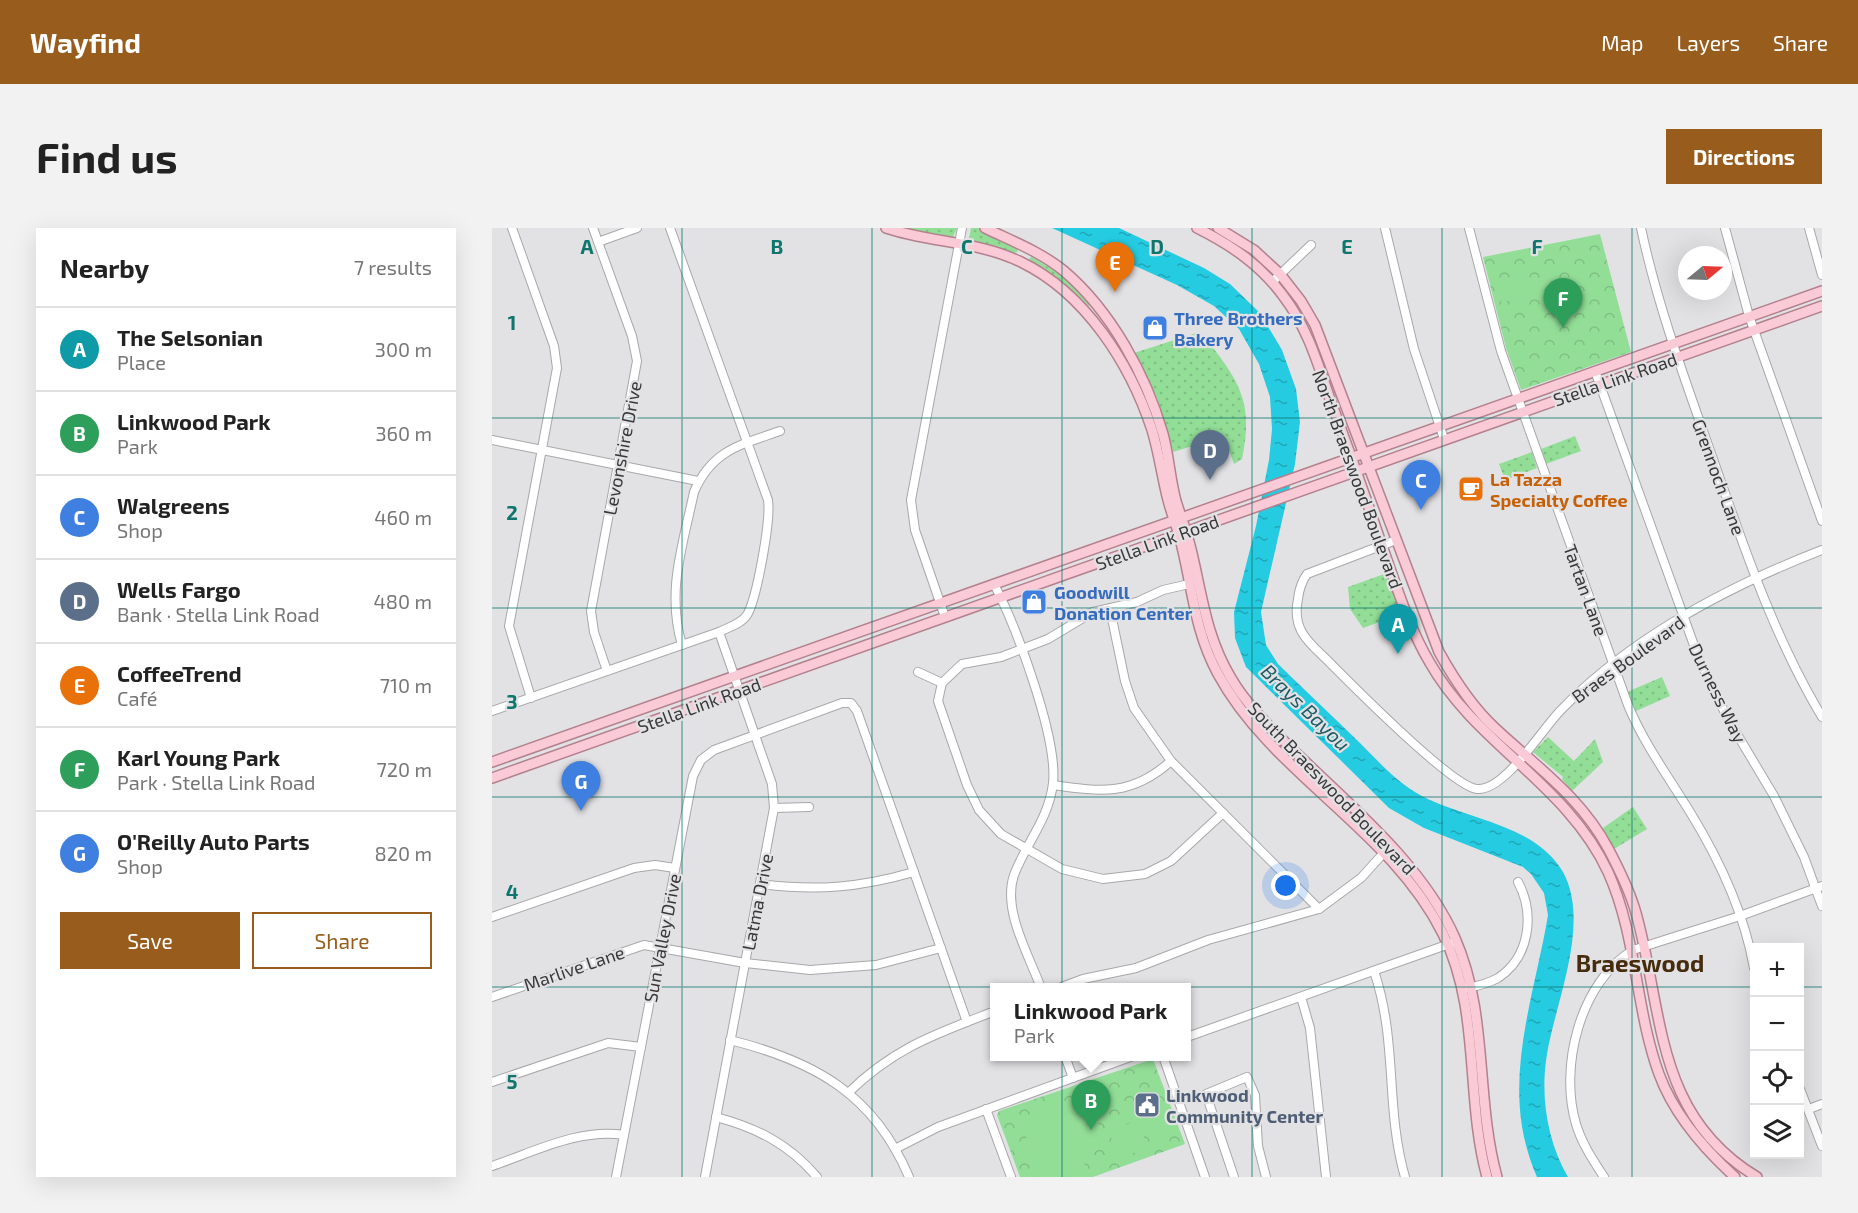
<!DOCTYPE html>
<meta charset="utf-8">
<style>
body{margin:0;font-family:"Exo 2",sans-serif;background:#f2f2f2;color:#222}
.controls{position:absolute;right:18px;bottom:18px;display:grid;overflow:hidden;border-radius:0px;box-shadow:0 6px 24px #0002}
.controls button{width:54px;height:54px;display:grid;place-items:center;padding:0;border:0;border-bottom:2px solid #e0e0e0;background:#fff;color:#222;font:30px sans-serif}
.compass{position:absolute;left:1186px;top:18px;width:54px;height:54px;border-radius:50%;background:#fff;box-shadow:0 6px 24px #0002;rotate:71deg}
.you{position:absolute;left:794px;top:658px;width:21px;height:21px;margin:-15px;border:4px solid #fff;border-radius:50%;background:#1a73e8;box-shadow:0 0 0 9px #1a73e833}
.badge{display:grid;place-items:center;width:39px;height:39px;border-radius:50%;background:#985d1d;color:#fff;font-size:20px;font-weight:700}
.pin{position:absolute;translate:-50% -50px;filter:drop-shadow(0 2px 3px #0008)}
.pin::after{content:'';position:absolute;top:32px;width:21px;height:18px;background:inherit;clip-path:polygon(0 0,100% 0,50% 100%)}
.popup{position:absolute;left:498px;top:755px;width:201px;height:78px;box-sizing:border-box;display:grid;place-content:center;border-radius:0px;background:#fff;filter:drop-shadow(0 2px 4px #0005);font-size:20px;white-space:nowrap;color:#767676}
.popup b{font-size:22px;color:#222}
.popup::after{content:'';position:absolute;left:50%;top:100%;margin-left:-12px;border:12px solid transparent;border-top-color:#fff}
.list{margin:0;padding:0;list-style:none}
h2{display:flex;justify-content:space-between;align-items:center;height:78px;margin:0;padding:0 24px;font-size:26px}
h2 small{font-size:20px;font-weight:400;color:#767676}
.list li{display:grid;grid-template-columns:39px 1fr auto;gap:18px;align-items:center;box-sizing:border-box;height:84px;padding:0 24px;border-top:2px solid #e0e0e0}
.list b{display:block;font-size:22px;white-space:nowrap}
.list p{margin:0;font-size:20px;white-space:nowrap;color:#767676}
.list em{font-size:20px;font-style:normal;color:#767676}
.actions{display:flex;gap:12px;padding:18px 24px}
.actions a{flex:1;padding:14px 0;border:2px solid #985d1d;border-radius:0px;text-align:center;font-size:21px;color:#985d1d}
.actions .main{background:#985d1d;color:#fff}
.icon{flex:none;width:33px;height:33px;fill:none;stroke:currentColor;stroke-width:2;stroke-linecap:round;stroke-linejoin:round}
.map{position:relative;flex:none;width:1330px;height:949px;overflow:hidden;border-radius:0px}
header{display:flex;align-items:center;gap:36px;box-sizing:border-box;height:84px;padding:0 30px;background:#985d1d;color:#fff}
header strong{font-size:28px}
nav{display:flex;gap:33px;margin-inline-start:auto;font-size:21px}
.intro{display:flex;align-items:center;justify-content:space-between;box-sizing:border-box;height:144px;padding:0 36px}
h1{margin:0;font-size:42px}
.button{padding:15px 27px;border-radius:0px;background:#985d1d;color:#fff;font-size:21px;font-weight:700}
main{display:flex;gap:36px;padding:0 36px}
aside{flex:1;background:#fff;border-radius:0px;box-shadow:0 6px 24px #0002}
.map>svg:first-child{display:block}
.grass{fill:url(#grass-dots)}
.park{fill:url(#park-crowns)}
.pitch{fill:#92de97}
.water{fill:url(#water-ripples)}
.lines{fill:none;stroke-linecap:round;stroke-linejoin:round}
.minor-casing{stroke:#a8a8ab;stroke-width:10}
.major-casing{stroke:#b4818e;stroke-width:12}
.minor{stroke:#fff;stroke-width:8}
.major{stroke:#facbd6;stroke-width:9}
.grid{fill:none;stroke:#0f766e;stroke-width:1.5;stroke-opacity:0.55}
.labels{text-anchor:middle;dominant-baseline:central;stroke-width:4.5;stroke-linejoin:round;paint-order:stroke}
.shop-label{font-size:18px;font-weight:bold;fill:#366cbe;stroke:#e2e2e5;text-anchor:start}
.street-label{font-size:18px;fill:#383839;stroke:#e2e2e5}
.food-label{font-size:18px;font-weight:bold;fill:#c56008;stroke:#e2e2e5;text-anchor:start}
.service-label{font-size:18px;font-weight:bold;fill:#4e5e75;stroke:#e2e2e5;text-anchor:start}
.water-label{font-size:20px;font-style:italic;fill:#1d5b64;stroke:#e2e2e5}
.district-label{font-size:24px;font-weight:bold;fill:#472b0d;stroke:#e2e2e5}
.grid-label{font-size:20px;text-anchor:middle;font-weight:bold;fill:#0f766e;stroke:#e2e2e5;stroke-width:4.5;stroke-linejoin:round;paint-order:stroke}
</style>
<header>
<strong>Wayfind</strong>
<nav><a>Map</a><a>Layers</a><a>Share</a></nav>
</header>
<div class="intro"><h1>Find us</h1><a class="button">Directions</a></div>
<main>
<aside>
<h2>Nearby<small>7 results</small></h2>
<ul class="list">
<li><span class="badge" style="background:#0f9aa8">A</span><div><b>The Selsonian</b><p>Place</p></div><em>300 m</em></li>
<li><span class="badge" style="background:#2e9e5b">B</span><div><b>Linkwood Park</b><p>Park</p></div><em>360 m</em></li>
<li><span class="badge" style="background:#3f7fe0">C</span><div><b>Walgreens</b><p>Shop</p></div><em>460 m</em></li>
<li><span class="badge" style="background:#5c6f8a">D</span><div><b>Wells Fargo</b><p>Bank · Stella Link Road</p></div><em>480 m</em></li>
<li><span class="badge" style="background:#e8710a">E</span><div><b>CoffeeTrend</b><p>Café</p></div><em>710 m</em></li>
<li><span class="badge" style="background:#2e9e5b">F</span><div><b>Karl Young Park</b><p>Park · Stella Link Road</p></div><em>720 m</em></li>
<li><span class="badge" style="background:#3f7fe0">G</span><div><b>O'Reilly Auto Parts</b><p>Shop</p></div><em>820 m</em></li>
</ul>
<div class="actions"><a class="main">Save</a><a>Share</a></div>
</aside>
<div class="map">
<svg width="1330" height="949" viewBox="0 0 1330 949">
<defs>
<pattern id="grass-dots" width="8" height="8" patternUnits="userSpaceOnUse" patternTransform="scale(1.5)"><rect width="8" height="8" fill="#92de97"/><path d="M2 2h.1M6 6h.1" fill="none" stroke="#7fbf83" stroke-width="1.8" stroke-linecap="round"/></pattern>
<pattern id="park-crowns" width="20" height="18" patternUnits="userSpaceOnUse" patternTransform="scale(1.5)"><rect width="20" height="18" fill="#92de97"/><path d="M2 6a3 3 0 1 1 6 0M12 15a3 3 0 1 1 6 0" fill="none" stroke="#7fbf83"/></pattern>
<pattern id="water-ripples" width="26" height="14" patternUnits="userSpaceOnUse" patternTransform="scale(1.5)"><rect width="26" height="14" fill="#25cbe1"/><path d="M2 4q2-2 4 0t4 0M15 11q2-2 4 0t4 0" fill="none" stroke="#21a6b7"/></pattern>
</defs>
<rect width="100%" height="100%" fill="#e2e2e5"/>
<g class="grass">
<path d="M 405,0 L 465,0 L 461,9 Z"/>
<path d="M 479,0 L 486,0 L 523,18 L 526,24 L 520,25 L 477,11 Z"/>
<path d="M 540,29 L 574,50 L 598,73 L 597,78 L 540,36 L 537,30 Z"/>
<path d="M 704,105 L 710,106 C 745,150 763,172 750,231 L 742,236 L 732,208 L 681,224 L 665,170 L 642,125 Z"/>
<path d="M 1083,208 L 1089,223 L 1054,236 L 1049,221 Z"/>
<path d="M 1040,224 L 1045,240 L 1013,252 L 1007,236 Z"/>
<path d="M 895,345 L 910,386 L 871,400 L 858,381 L 856,359 Z"/>
<path d="M 1170,449 L 1178,468 L 1144,483 L 1135,464 Z"/>
<path d="M 1056,509 L 1082,533 L 1103,511 L 1111,534 L 1080,563 L 1070,551 L 1071,549 L 1041,524 Z"/>
<path d="M 1141,579 L 1155,601 L 1122,621 L 1111,600 Z"/>
</g>
<g class="park">
<path d="M 1108,6 L 1139,124 L 1029,162 L 1014,120 L 991,29 Z"/>
<path d="M 661,831 L 693,916 L 601,949 L 528,949 L 505,887 L 507,883 Z"/>
</g>
<g class="pitch">
<path d="M 1035,49 L 1040,64 L 1010,75 L 1004,59 Z"/>
<circle cx="1062" cy="66" r="7"/>
<path d="M 593,874 C 619,894 604,930 581,947 L 554,949 L 527,895 L 531,888 Z"/>
<path d="M 672,885 L 678,901 L 663,906 L 658,890 Z"/>
<path d="M 654,889 L 659,903 L 651,906 L 656,920 L 626,930 L 617,903 Z"/>
</g>
<path class="water" d="M 560,0 L 627,0 L 712,40 L 738,56 L 768,85 L 790,122 L 804,161 L 808,194 L 803,236 L 769,384 L 774,417 L 786,436 C 813,462 841,489 868,515 C 889,536 910,560 938,572 C 982,592 1045,599 1071,644 C 1099,695 1064,772 1055,826 C 1048,867 1055,913 1076,949 L 1045,949 C 1006,860 1041,777 1056,687 L 1052,665 L 1039,646 L 1031,639 L 932,600 L 897,580 L 754,439 L 743,410 L 742,384 L 764,298 L 777,232 L 780,201 L 778,169 L 767,136 L 747,101 L 722,78 L 685,57 Z"/>
<g class="lines">
<g class="minor-casing">
<g id="minor">
<path d="M 20,0 L 62,118 L 65,140 L 17,398 L 39,470"/>
<path d="M 101,0 L 140,108 L 145,133 L 99,383 L 102,404 L 115,443"/>
<path d="M 893,0 L 922,121 L 952,211"/>
<path d="M 977,0 L 1009,123 L 1136,477 C 1152,516 1176,548 1198,584 C 1227,631 1252,684 1262,740"/>
<path d="M 1149,0 C 1166,80 1195,157 1222,234 C 1253,322 1282,409 1330,489"/>
<path d="M 1233,0 L 1257,88 L 1330,293"/>
<path d="M 1317,0 L 1330,47"/>
<path d="M 106,14 L 145,0"/>
<path d="M 780,54 L 819,17"/>
<path d="M 1103,143 L 1208,434 L 1236,491 L 1282,568 L 1312,629 L 1330,678"/>
<path d="M 0,212 L 206,253"/>
<path d="M 904,312 L 815,346 C 810,353 807,362 806,371 C 799,405 820,416 841,438 C 863,460 961,559 985,561 C 1013,563 1050,501 1069,482 C 1139,410 1237,358 1330,322"/>
<path d="M 502,356 C 524,398 566,510 561,555 C 557,591 534,615 522,647 C 510,682 537,727 549,760"/>
<path d="M 697,356 L 671,362 L 645,374 L 601,384 L 556,411 L 509,429 L 470,436 L 450,455 L 446,473 L 475,557 L 487,582 L 509,606 L 570,641 L 611,651 L 653,646 L 679,633 L 731,585"/>
<path d="M 618,381 L 633,453 L 642,480 L 679,533 L 827,681"/>
<path d="M 453,389 L 423,302 L 419,272 L 470,0"/>
<path d="M 190,417 C 174,363 191,317 202,264 C 220,222 248,217 288,203"/>
<path d="M 426,444 L 450,455"/>
<path d="M 0,483 L 227,404 C 237,399 249,396 255,387 C 265,370 279,292 276,272 L 178,0"/>
<path d="M 561,557 C 610,564 640,568 679,533"/>
<path d="M 282,580 L 317,579"/>
<path d="M 268,656 C 325,663 366,660 422,644"/>
<path d="M 0,689 L 142,640 L 163,637 L 183,640"/>
<path d="M 882,743 C 906,814 893,880 913,949"/>
<path d="M 567,760 L 591,751 L 644,740 L 716,712 L 827,681 L 869,650 L 898,618"/>
<path d="M 975,760 C 986,758 997,755 1006,750 C 1038,729 1043,686 1026,654"/>
<path d="M 0,769 L 152,717 L 253,735 L 318,742 L 384,737 L 449,720"/>
<path d="M 809,769 L 818,800 L 834,949"/>
<path d="M 695,809 L 960,715"/>
<path d="M 238,812 C 322,833 382,866 417,949"/>
<path d="M 573,828 L 581,850"/>
<path d="M 671,828 L 713,949"/>
<path d="M 0,854 L 116,815 L 149,819"/>
<path d="M 1308,861 L 1330,918"/>
<path d="M 356,865 C 403,819 444,806 503,783"/>
<path d="M 494,881 L 519,949"/>
<path d="M 1317,881 L 1330,876"/>
<path d="M 224,889 C 265,900 297,916 325,949"/>
<path d="M 403,921 L 446,899 L 641,828"/>
<path d="M 0,938 C 42,924 87,900 132,907"/>
<path d="M 124,949 L 201,548 L 209,532 L 222,522 L 350,475 L 359,475 L 365,483 L 475,794"/>
<path d="M 213,949 L 282,580 L 280,556 L 227,404"/>
<path d="M 742,949 L 714,866 L 755,849 L 763,867 L 766,918 L 774,949"/>
<path d="M 1112,949 C 1101,932 1090,916 1084,896 C 1067,839 1088,754 1141,722 L 1248,688 L 1330,658"/>
</g>
</g>
<g class="major-casing">
<g id="major">
<path d="M 394,0 C 439,15 486,13 529,34 C 593,65 638,135 660,202 C 667,225 670,249 676,272 C 680,288 687,303 690,319 C 701,364 703,404 726,446 C 781,547 899,601 951,706 C 989,782 973,869 995,949"/>
<path d="M 493,0 C 520,13 549,24 572,43 C 619,83 654,147 671,206 C 677,228 678,251 684,273 C 689,289 695,305 699,321 C 710,366 714,409 739,450 C 754,476 777,498 798,519 C 856,576 930,635 963,710 C 997,788 983,869 1005,949"/>
<path d="M 705,0 C 739,17 769,37 792,69 C 815,99 826,136 838,171 C 856,219 873,267 889,315 C 904,356 916,398 938,435 C 984,516 1076,557 1116,644 C 1145,708 1143,780 1167,846 C 1182,887 1211,920 1243,949"/>
<path d="M 726,0 L 762,22 L 788,46 L 809,73 L 823,97 L 947,424 C 962,451 980,479 1003,500 C 1046,540 1089,569 1117,622 C 1128,643 1138,663 1144,685 C 1172,785 1162,887 1265,949"/>
<path d="M 0,534 L 1330,63"/>
<path d="M 0,550 L 1330,78"/>
</g>
</g>
<use href="#minor" class="minor"/>
<use href="#major" class="major"/>
</g>
<path class="grid" d="M 190,0 L 190,949M 380,0 L 380,949M 570,0 L 570,949M 760,0 L 760,949M 950,0 L 950,949M 1140,0 L 1140,949M 0,190 L 1330,190M 0,380 L 1330,380M 0,569 L 1330,569M 0,759 L 1262,759M 1308,759 L 1330,759"/>
<defs>
<g id="shop-square" transform="scale(1.35)"><rect x="-9" y="-9" width="18" height="18" rx="4" fill="#3f7fe0" stroke="#e2e2e5"/><path d="M-5-2.5h2.3a2.7 3.5 0 0 1 5.4 0H5L5.5 6h-11ZM-1.5-2.5h3a1.5 2.3 0 0 0-3 0Z" fill="#fff"/></g>
<g id="cafe-square" transform="scale(1.35)"><rect x="-9" y="-9" width="18" height="18" rx="4" fill="#e8710a" stroke="#e2e2e5"/><path d="M-5.5-4.5H6V0H3Q3 3.5 0 3.5H-2.5Q-5.5 3.5-5.5 0ZM3-3.2v2h1.7v-2ZM-6 4.5H4V6H-6Z" fill="#fff"/></g>
<g id="civic-square" transform="scale(1.35)"><rect x="-9" y="-9" width="18" height="18" rx="4" fill="#5c6f8a" stroke="#e2e2e5"/><path d="M-.6-6.5H3V-4.5H.6V-3L4-1V1h2V6H-6V1h2V-1L-.6-3ZM-1.2 2.5V6h2.4V2.5Z" fill="#fff"/></g>
</defs>
<g fill-rule="evenodd">
<use href="#shop-square" x="663" y="100"/>
<use href="#cafe-square" x="979" y="261"/>
<use href="#shop-square" x="542" y="374"/>
<use href="#civic-square" x="655" y="877"/>
</g>
<g class="labels">
<g class="shop-label">
<text x="682" y="90">Three Brothers<tspan x="682" dy="21">Bakery</tspan></text>
<text x="562" y="364">Goodwill<tspan x="562" dy="21">Donation Center</tspan></text>
</g>
<g class="street-label">
<text transform="translate(1123 151) rotate(-19)">Stella Link Road</text>
<text transform="translate(130 220) rotate(-79)">Levonshire Drive</text>
<text transform="translate(1227 249) rotate(70)">Grennoch Lane</text>
<text transform="translate(866 251) rotate(70)">North Braeswood Boulevard</text>
<text transform="translate(665 314) rotate(-20)">Stella Link Road</text>
<text transform="translate(1094 362) rotate(70)">Tartan Lane</text>
<text transform="translate(1136 431) rotate(-36)">Braes Boulevard</text>
<text transform="translate(1226 465) rotate(64)">Durness Way</text>
<text transform="translate(207 477) rotate(-20)">Stella Link Road</text>
<text transform="translate(840 560) rotate(46)">South Braeswood Boulevard</text>
<text transform="translate(265 674) rotate(-79)">Latma Drive</text>
<text transform="translate(170 710) rotate(-79)">Sun Valley Drive</text>
<text transform="translate(82 740) rotate(-19)">Marlive Lane</text>
</g>
<g class="food-label">
<text x="998" y="251">La Tazza<tspan x="998" dy="21">Specialty Coffee</tspan></text>
</g>
<g class="service-label">
<text x="674" y="867">Linkwood<tspan x="674" dy="21">Community Center</tspan></text>
</g>
<g class="water-label">
<text transform="translate(814 479) rotate(44)">Brays Bayou</text>
</g>
<g class="district-label">
<text x="1148" y="734">Braeswood</text>
</g>
</g>
<g class="grid-label">
<text x="95" y="26">A</text>
<text x="285" y="26">B</text>
<text x="475" y="26">C</text>
<text x="665" y="26">D</text>
<text x="855" y="26">E</text>
<text x="1045" y="26">F</text>
<text x="20" y="102">1</text>
<text x="20" y="292">2</text>
<text x="20" y="481">3</text>
<text x="20" y="671">4</text>
<text x="20" y="861">5</text>
</g>
</svg>
<div class="controls">
<button>+</button>
<button>−</button>
<button><svg class="icon" aria-label="locate" viewBox="0 0 24 24"><circle cx="12" cy="12" r="6"/><path d="M12 2v4M12 18v4M2 12h4M18 12h4"/></svg></button>
<button><svg class="icon" aria-label="layers" viewBox="0 0 24 24"><path d="M12 4l9 5-9 5-9-5zM3 14l9 5 9-5"/></svg></button>
</div>
<svg class="compass" viewBox="-18 -18 36 36"><path d="M0-13l5 13h-10z" fill="#e53935"/><path d="M0 13l5-13h-10z" fill="#767676"/></svg>
<div class="you"></div>
<div class="pin badge" style="left:906px;top:426px;background:#0f9aa8">A</div>
<div class="pin badge" style="left:599px;top:902px;background:#2e9e5b">B</div>
<div class="popup"><b>Linkwood Park</b>Park</div>
<div class="pin badge" style="left:929px;top:282px;background:#3f7fe0">C</div>
<div class="pin badge" style="left:718px;top:252px;background:#5c6f8a">D</div>
<div class="pin badge" style="left:623px;top:64px;background:#e8710a">E</div>
<div class="pin badge" style="left:1071px;top:100px;background:#2e9e5b">F</div>
<div class="pin badge" style="left:89px;top:583px;background:#3f7fe0">G</div>
</div>
</main>
